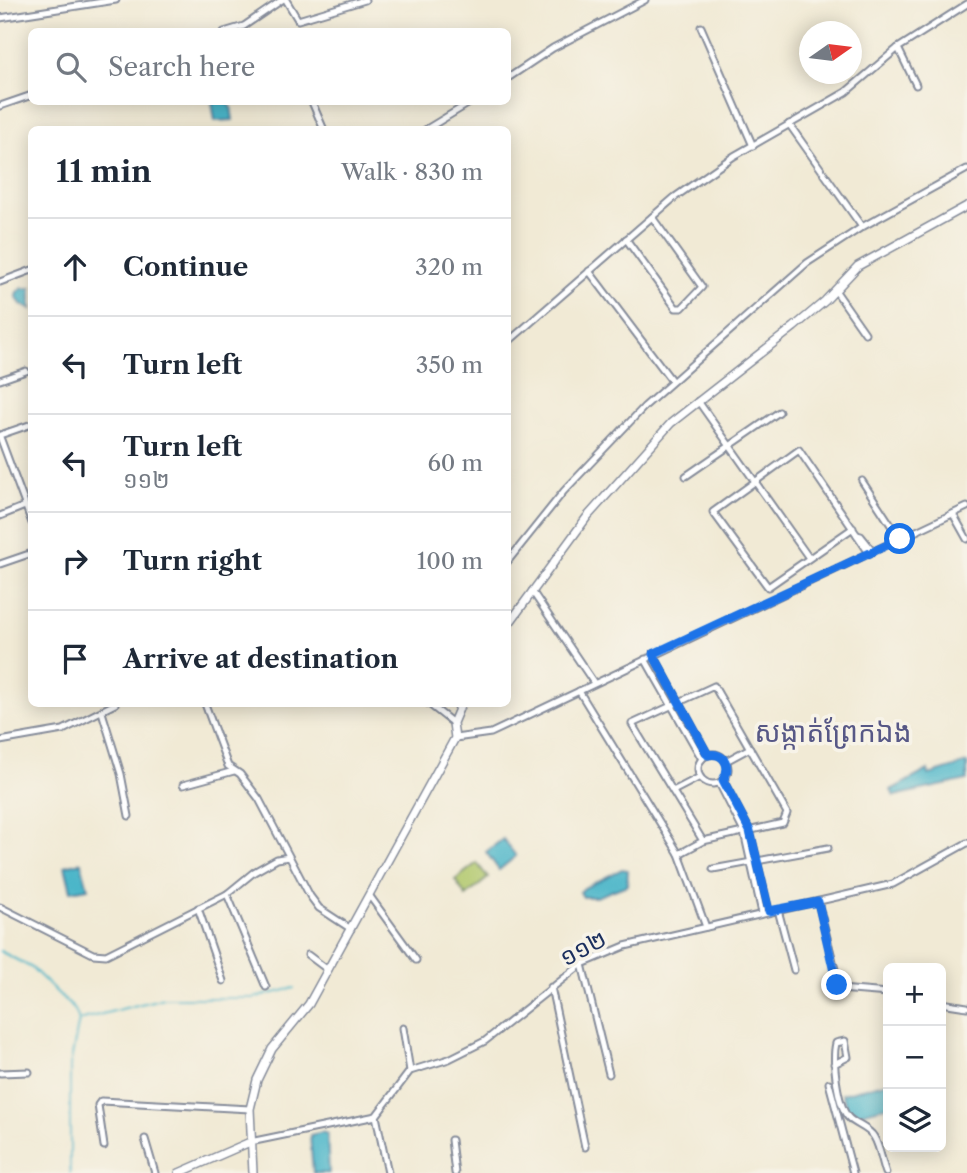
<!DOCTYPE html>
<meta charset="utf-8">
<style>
body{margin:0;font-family:"Libre Caslon Text","Noto Sans Khmer",serif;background:#f6f6f7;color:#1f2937}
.controls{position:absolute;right:21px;bottom:21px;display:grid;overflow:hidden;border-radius:10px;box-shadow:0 4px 18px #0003}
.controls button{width:63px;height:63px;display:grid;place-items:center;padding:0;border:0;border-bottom:2px solid #e0e1e3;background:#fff;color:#1f2937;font:35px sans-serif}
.compass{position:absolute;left:799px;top:21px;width:63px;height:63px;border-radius:50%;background:#fff;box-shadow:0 4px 18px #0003;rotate:76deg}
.stop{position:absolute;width:21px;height:21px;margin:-16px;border:5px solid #1a73e8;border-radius:50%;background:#fff}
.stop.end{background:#1a73e8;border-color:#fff;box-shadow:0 2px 7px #0008}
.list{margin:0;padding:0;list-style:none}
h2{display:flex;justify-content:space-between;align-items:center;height:91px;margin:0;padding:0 28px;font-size:30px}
h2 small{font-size:23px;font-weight:400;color:#747a83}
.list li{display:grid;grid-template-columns:46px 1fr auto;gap:21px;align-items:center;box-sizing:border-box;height:98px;padding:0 28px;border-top:2px solid #e0e1e3}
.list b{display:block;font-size:26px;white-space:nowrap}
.list p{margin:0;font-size:23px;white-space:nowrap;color:#747a83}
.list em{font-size:23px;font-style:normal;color:#747a83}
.icon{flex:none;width:38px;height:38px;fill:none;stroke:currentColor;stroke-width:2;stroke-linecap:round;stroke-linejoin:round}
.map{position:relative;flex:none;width:967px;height:1173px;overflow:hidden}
.search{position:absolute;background:#fff;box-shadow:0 4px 18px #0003;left:28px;top:28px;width:483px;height:77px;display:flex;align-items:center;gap:18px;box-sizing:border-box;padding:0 24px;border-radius:10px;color:#747a83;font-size:26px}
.panel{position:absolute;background:#fff;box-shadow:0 4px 18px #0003;left:28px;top:126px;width:483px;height:581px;border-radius:10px}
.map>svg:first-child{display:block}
.green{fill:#b1c86c;stroke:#667c65;stroke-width:2}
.water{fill:#4cb6c9;stroke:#347294;stroke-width:2}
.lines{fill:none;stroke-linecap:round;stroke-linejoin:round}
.stream{stroke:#4cb6c9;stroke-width:2}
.minor-casing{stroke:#868c9a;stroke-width:9}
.tertiary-casing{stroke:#868c9a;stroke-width:10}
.minor{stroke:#fff;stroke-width:5}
.tertiary{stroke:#fff;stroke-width:7}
.route{stroke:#1a73e8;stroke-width:9}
.labels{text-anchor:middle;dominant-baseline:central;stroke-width:7;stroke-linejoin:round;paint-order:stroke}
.street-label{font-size:24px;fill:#1b2f5e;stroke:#f7f3e8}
.quarter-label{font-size:28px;fill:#575886;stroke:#f7f3e8}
</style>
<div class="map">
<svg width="967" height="1173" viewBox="0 0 967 1173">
<rect width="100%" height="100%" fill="#f7f3e8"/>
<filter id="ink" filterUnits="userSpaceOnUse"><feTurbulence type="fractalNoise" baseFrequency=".0143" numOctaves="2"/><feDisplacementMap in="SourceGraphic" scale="14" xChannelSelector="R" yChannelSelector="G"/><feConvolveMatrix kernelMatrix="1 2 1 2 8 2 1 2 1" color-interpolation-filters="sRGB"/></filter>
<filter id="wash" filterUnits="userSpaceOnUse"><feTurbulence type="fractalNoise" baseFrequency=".00686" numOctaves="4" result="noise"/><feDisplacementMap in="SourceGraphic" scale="28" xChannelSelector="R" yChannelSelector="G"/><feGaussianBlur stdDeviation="1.57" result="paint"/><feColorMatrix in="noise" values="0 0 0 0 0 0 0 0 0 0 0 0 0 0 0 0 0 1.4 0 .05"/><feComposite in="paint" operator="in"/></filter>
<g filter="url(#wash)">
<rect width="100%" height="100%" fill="#f1ead5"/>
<path class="green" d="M 477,863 L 488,878 L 466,896 L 455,880 Z"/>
<g class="water">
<path d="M 212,102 L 225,102 L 231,106 L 233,120 L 215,121 Z"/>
<path d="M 23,288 L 31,288 L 31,309 L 22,305 L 16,297 L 17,292 Z"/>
<path d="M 967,763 L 967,780 L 894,796 L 891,790 L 928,770 L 929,775 Z"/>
<path d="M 503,839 L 516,856 L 499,870 L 486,852 Z"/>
<path d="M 81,862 L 88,888 L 71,891 L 65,866 Z"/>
<path d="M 622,869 L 628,870 L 627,885 L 596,897 L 583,897 L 580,892 L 584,888 Z"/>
<path d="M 888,1082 L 888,1106 L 850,1116 L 842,1094 Z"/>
<path d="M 322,1132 L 327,1134 L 329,1173 L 313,1173 L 310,1135 Z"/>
</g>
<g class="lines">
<g class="stream">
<path d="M 0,951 L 32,968 L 75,1010 L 79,1020 L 70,1066 L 70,1173"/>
<path d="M 79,1020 L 164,998 L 254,998 L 294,988"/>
</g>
</g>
</g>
<g filter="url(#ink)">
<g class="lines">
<g class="minor-casing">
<g id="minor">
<path d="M 286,0 L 298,20 L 365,0"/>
<path d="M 0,18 L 116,0"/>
<path d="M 701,27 L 753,146"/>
<path d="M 224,32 L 244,26 L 282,0"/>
<path d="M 898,48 L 916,85"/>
<path d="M 508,78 L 553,48 L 645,0"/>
<path d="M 312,102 L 324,130"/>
<path d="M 0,106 L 32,95"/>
<path d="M 789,124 L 862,227"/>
<path d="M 425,130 L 471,102"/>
<path d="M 626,239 L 676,308 L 682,308 L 702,287 L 652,217"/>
<path d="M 589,271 L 672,381"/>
<path d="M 0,282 L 32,270"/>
<path d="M 835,290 L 865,333"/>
<path d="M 508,342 L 675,197 L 734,156 L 846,92 L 898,48 L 967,4"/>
<path d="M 0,380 L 26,371"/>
<path d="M 698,401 L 809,558"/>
<path d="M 0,435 L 32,424"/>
<path d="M 0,437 L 32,523"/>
<path d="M 686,476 L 779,412"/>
<path d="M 862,481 L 900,539"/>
<path d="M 953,514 L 967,539"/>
<path d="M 0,516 L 25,506"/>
<path d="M 853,528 L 768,587 L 713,512 L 799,450 L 857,535"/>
<path d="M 869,553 L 857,535 L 861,536 L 873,551"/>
<path d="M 508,561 L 564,491 L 645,406 L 807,263 L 862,227 L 967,169"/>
<path d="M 0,564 L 32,553"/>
<path d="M 532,591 L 594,683"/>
<path d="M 653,654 L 708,755"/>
<path d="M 645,659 L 702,759"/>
<path d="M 579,691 L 679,854 L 703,841 L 783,823 L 787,813 L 714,686 L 632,724 L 703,841"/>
<path d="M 205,704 L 228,766 L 240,774 L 259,799 L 310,896 L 319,908 L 351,929"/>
<path d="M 429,704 L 453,723"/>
<path d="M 102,712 L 121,774 L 129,816"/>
<path d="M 455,738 L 491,733 L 967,507"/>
<path d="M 0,741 L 63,730 L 115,704"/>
<circle cx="713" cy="769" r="15"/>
<path d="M 726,761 L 750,748"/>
<path d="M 723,780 L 750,831 L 769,911"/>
<path d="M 719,783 L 744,832 L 762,913"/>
<path d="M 183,785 L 234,771"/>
<path d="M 673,791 L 700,777"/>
<path d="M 679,854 L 706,927"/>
<path d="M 713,869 L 828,848"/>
<path d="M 227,894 L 266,987"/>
<path d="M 369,895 L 416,960"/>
<path d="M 818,902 L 840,989 L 888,993"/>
<path d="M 0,907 L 93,954 L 106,955 L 227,894 L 254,872 L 277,859 L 289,857"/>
<path d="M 198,908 L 223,981"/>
<path d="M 778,910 L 794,970"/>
<path d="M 308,955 L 328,970"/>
<path d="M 582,964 L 609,1074"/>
<path d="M 551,987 L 585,1147"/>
<path d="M 941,1003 L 967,1007"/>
<path d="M 403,1028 L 410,1071"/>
<path d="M 834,1064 L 848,1057 L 845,1041 L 836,1043 C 832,1059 837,1104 848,1117 C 855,1125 868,1127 874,1137 C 880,1147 882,1162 886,1173"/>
<path d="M 0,1073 L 29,1072"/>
<path d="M 829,1083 L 853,1173"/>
<path d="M 376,1116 L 388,1173"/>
<path d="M 145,1139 L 155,1173"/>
<path d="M 451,1140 L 455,1173"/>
<path d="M 250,1142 L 376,1116 L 410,1071 L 449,1059 L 485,1041 L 582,964 L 625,946 L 893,884 L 967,843"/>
<path d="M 104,1146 L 98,1105 L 101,1101 L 250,1109"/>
</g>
</g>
<g class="tertiary-casing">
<g id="tertiary">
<path d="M 508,625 L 587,517 L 671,423 L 794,327 L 825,301 L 858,266 L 967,206"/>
<path d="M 179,1173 L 250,1142"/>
<path d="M 253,1173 L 250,1109 L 257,1080 L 272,1049 L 309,1004 L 455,738 L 453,723 L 461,704"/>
</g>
</g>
<use href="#minor" class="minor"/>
<use href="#tertiary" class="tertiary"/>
</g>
</g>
<g class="lines" filter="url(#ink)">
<path class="route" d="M 837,985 L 818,902 L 769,911 L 750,831 L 723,780 C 732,766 724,752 708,755 L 653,654 L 900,539"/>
</g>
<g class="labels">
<g class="street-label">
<text transform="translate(583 948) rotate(-28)">១១២</text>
</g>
<g class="quarter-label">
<text x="833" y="732">សង្កាត់ព្រែកឯង</text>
</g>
</g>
</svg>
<div class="controls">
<button>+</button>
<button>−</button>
<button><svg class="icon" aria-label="layers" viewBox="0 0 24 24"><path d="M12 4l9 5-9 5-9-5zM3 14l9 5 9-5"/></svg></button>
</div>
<svg class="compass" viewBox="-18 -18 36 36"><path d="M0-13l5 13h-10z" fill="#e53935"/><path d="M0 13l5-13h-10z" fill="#747a83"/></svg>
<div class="stop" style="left:900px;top:539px"></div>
<div class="stop end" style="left:837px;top:985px"></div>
<div class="search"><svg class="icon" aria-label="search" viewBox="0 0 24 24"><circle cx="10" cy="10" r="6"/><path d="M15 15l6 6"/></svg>Search here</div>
<section class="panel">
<h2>11 min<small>Walk · 830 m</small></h2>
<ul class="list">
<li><svg class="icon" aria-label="ahead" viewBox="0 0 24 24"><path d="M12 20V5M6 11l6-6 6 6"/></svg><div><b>Continue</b></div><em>320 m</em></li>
<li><svg class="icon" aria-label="left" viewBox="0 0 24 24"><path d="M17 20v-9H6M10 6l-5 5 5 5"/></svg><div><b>Turn left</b></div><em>350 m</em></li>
<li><svg class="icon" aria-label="left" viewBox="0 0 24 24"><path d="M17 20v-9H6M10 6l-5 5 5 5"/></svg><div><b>Turn left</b><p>១១២</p></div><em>60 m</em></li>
<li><svg class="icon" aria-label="right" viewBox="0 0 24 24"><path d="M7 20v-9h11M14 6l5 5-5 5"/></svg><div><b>Turn right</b></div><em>100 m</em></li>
<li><svg class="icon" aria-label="arrive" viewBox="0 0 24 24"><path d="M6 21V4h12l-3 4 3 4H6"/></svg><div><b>Arrive at destination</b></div></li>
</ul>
</section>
</div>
